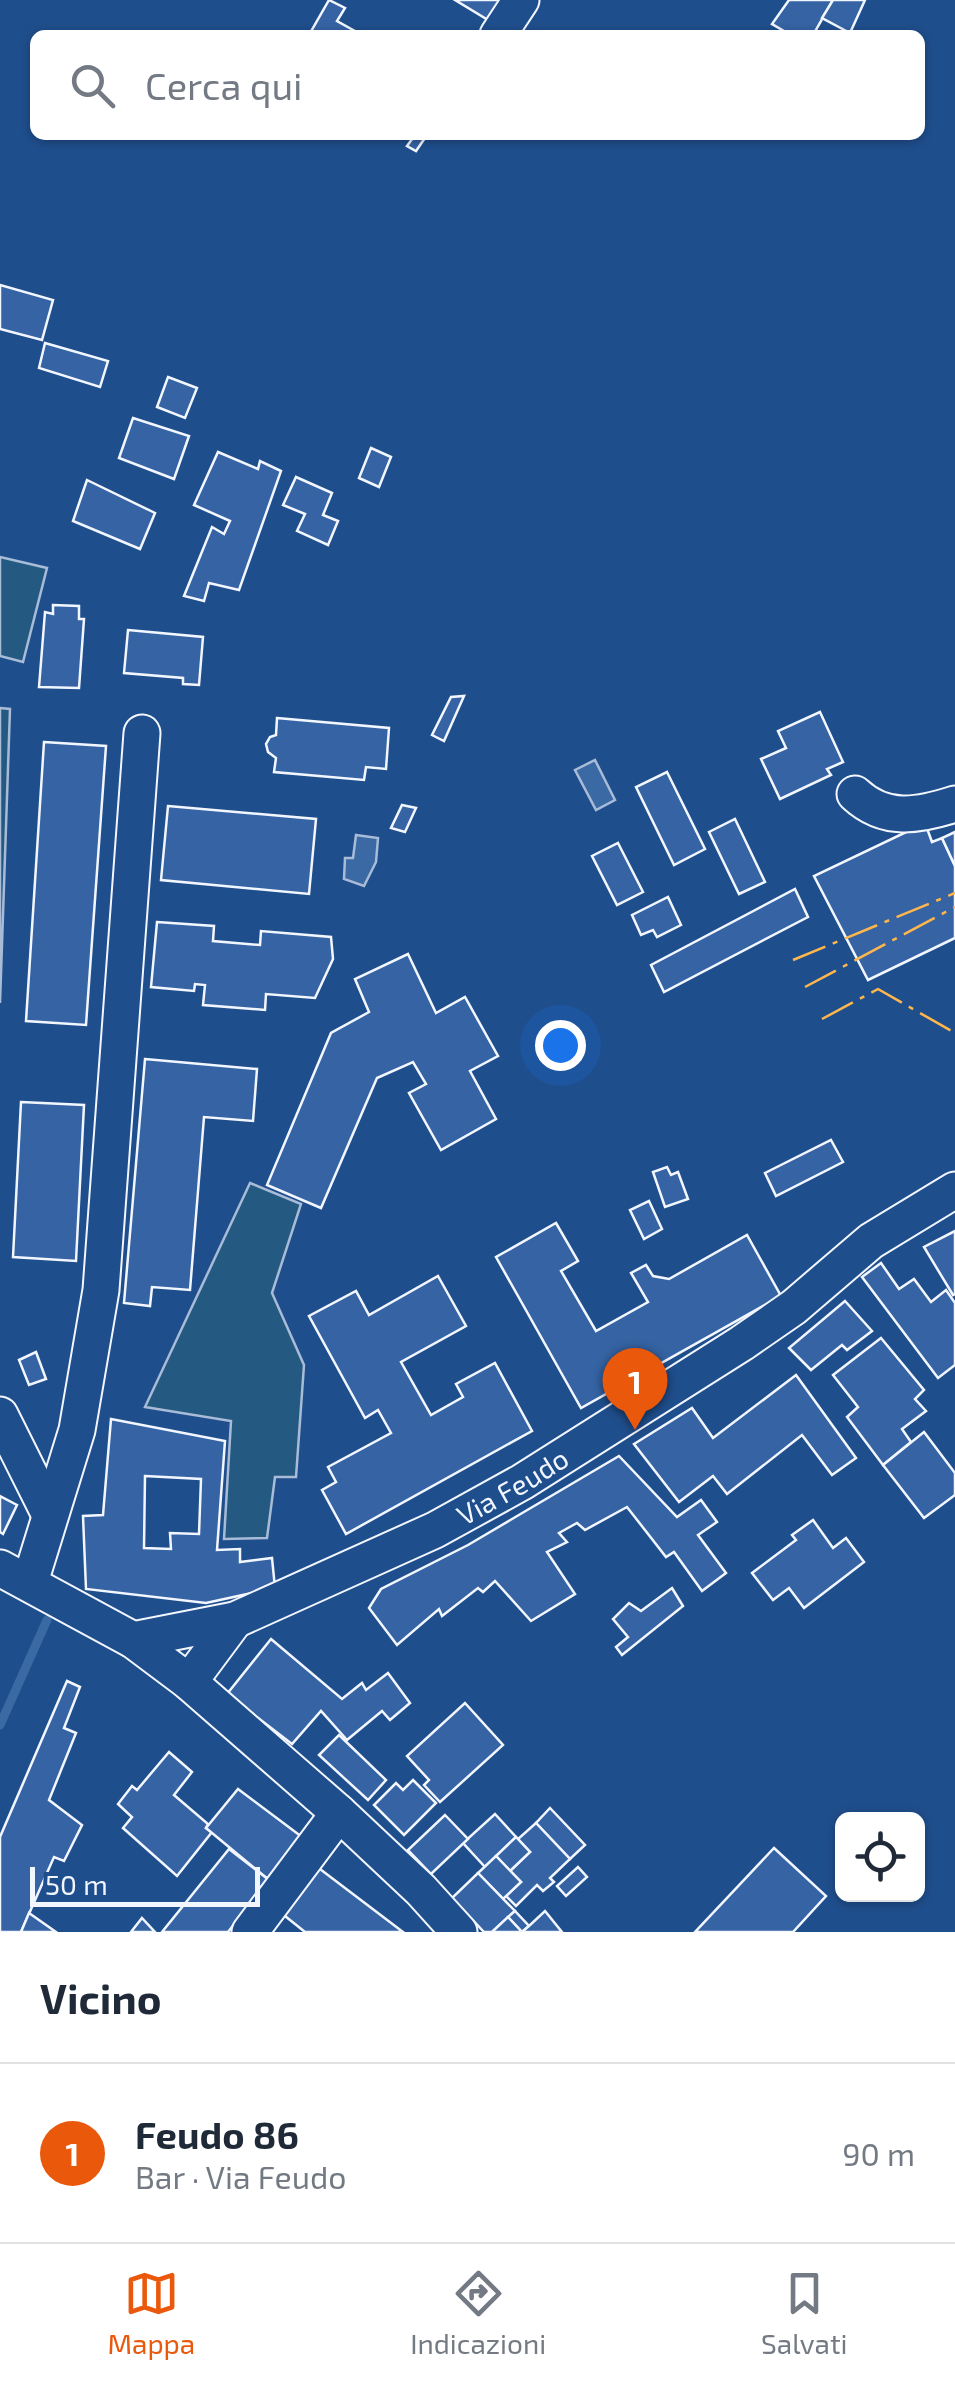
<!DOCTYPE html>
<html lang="it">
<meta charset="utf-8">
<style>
body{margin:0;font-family:"Exo 2",sans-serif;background:#f2f2f3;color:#1f2937}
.controls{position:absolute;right:30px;bottom:30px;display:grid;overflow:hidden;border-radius:15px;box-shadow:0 2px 8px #0004}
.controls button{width:90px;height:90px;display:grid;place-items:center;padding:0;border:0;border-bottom:2px solid #e0e1e3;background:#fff;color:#1f2937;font:50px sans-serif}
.scale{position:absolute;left:30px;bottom:25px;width:230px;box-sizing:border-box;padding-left:10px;border:5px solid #f2f6ff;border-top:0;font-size:28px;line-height:35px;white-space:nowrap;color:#f2f6ff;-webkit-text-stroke:8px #1f4e8c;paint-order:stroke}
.you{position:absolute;left:560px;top:1045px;width:35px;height:35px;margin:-25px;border:8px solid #fff;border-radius:50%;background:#1a73e8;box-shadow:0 0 0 15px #1a73e833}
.badge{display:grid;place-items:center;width:65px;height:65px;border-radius:50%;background:#ea580c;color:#fff;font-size:32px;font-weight:700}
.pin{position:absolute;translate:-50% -82px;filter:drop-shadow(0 2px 5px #0008)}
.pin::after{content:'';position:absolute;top:52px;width:35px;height:30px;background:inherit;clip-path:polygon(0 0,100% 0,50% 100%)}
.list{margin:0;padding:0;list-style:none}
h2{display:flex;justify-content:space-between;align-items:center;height:130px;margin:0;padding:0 40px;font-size:42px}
h2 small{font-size:32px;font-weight:400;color:#747a83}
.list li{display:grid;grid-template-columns:65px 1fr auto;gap:30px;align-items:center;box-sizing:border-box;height:180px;padding:0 40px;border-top:2px solid #e0e1e3}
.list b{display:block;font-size:38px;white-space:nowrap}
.list p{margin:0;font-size:32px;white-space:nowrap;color:#747a83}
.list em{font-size:32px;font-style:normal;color:#747a83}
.icon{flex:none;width:55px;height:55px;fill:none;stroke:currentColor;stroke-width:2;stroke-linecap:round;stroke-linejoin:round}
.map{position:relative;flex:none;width:955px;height:1932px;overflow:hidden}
.search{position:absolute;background:#fff;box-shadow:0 2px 8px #0004;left:30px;right:30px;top:30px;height:110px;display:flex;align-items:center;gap:25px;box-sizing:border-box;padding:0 35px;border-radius:15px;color:#747a83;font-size:38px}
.sheet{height:310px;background:#fff}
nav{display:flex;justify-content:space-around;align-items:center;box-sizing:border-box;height:140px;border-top:2px solid #e0e1e3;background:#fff;font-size:28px;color:#747a83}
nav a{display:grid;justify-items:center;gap:5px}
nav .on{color:#ea580c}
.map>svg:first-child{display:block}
.green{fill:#245a82;stroke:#a8bbd7;stroke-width:2.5}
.water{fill:#3b69a3;stroke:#a8bbd7;stroke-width:2.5}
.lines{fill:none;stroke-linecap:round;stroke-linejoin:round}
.stream{stroke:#3b69a3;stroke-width:9}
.building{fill:#3563a3;stroke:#f2f6ff;stroke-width:2.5;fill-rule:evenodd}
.minor-casing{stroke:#f2f6ff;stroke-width:39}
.minor{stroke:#1f4e8c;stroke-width:35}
.power{stroke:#ffb74d;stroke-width:2.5;stroke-dasharray:35 8 5 8;stroke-linecap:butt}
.labels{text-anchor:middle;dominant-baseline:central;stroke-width:8;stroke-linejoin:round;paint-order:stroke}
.street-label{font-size:28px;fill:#f2f6ff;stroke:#1f4e8c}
</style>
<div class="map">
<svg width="955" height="1932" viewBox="0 0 955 1932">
<rect width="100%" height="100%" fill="#1f4e8c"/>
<g class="green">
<path d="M 0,557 L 47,568 L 23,662 L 0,656 Z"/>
<path d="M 0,708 L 10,709 L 0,1003 Z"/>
<path d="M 250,1183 L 301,1204 L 272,1293 L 304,1365 L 296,1477 L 275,1477 L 267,1538 L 224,1539 L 231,1421 L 145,1407 Z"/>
</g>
<g class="water">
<path d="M 595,760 L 615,800 L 596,810 L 575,770 Z"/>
<path d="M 356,835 L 378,838 L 376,862 L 364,886 L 344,879 L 345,858 L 353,858 Z"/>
</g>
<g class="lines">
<path class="stream" d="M 0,1725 L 47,1620"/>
</g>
<g class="building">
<path d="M 329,0 L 345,8 L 337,21 L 362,35 L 309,35 Z"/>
<path d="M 455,0 L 506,0 L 493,23 Z"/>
<path d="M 789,0 L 833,0 L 813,35 L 791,35 L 772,24 Z"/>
<path d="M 833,0 L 865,0 L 850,33 L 822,18 Z"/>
<path d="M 415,135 L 427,135 L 416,151 L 407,146 Z"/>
<path d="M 0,285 L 53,300 L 42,340 L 0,329 Z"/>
<path d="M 45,343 L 108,361 L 100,387 L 39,368 Z"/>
<path d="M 168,377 L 197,388 L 185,418 L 157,407 Z"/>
<path d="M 133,418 L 189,436 L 174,479 L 119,458 Z"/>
<path d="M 371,448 L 391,457 L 379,487 L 359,478 Z"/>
<path d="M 218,452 L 258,469 L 260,461 L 281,471 L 239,590 L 209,583 L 204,601 L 184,596 L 212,527 L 224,534 L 230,521 L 194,505 Z"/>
<path d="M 296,477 L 332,493 L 323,515 L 338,521 L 328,545 L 297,531 L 305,514 L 283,505 Z"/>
<path d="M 87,480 L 155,513 L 140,549 L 73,521 Z"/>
<path d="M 53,605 L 79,606 L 79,619 L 84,619 L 79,688 L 39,687 L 45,612 L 53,614 Z"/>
<path d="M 128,630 L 203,637 L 199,685 L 183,684 L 183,678 L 124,673 Z"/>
<path d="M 464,696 L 444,741 L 432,735 L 451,697 Z"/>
<path d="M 820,712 L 843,762 L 827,769 L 831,775 L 780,799 L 761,759 L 786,748 L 778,731 Z"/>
<path d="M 277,718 L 389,728 L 386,769 L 366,767 L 364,780 L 274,772 L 276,758 L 268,752 L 266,744 L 270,737 L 276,735 Z"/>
<path d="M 44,742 L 106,746 L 86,1025 L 26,1021 Z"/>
<path d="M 667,772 L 705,849 L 674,865 L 636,787 Z"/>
<path d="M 402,805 L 416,808 L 405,832 L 391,828 Z"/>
<path d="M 168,806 L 316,819 L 309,894 L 161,880 Z"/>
<path d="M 735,819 L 765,882 L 739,894 L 709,832 Z"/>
<path d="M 925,823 L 932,842 L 942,838 L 955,866 L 955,938 L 868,980 L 814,876 Z"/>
<path d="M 955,832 L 955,866 L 942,838 Z"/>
<path d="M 618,843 L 643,892 L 617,905 L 592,856 Z"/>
<path d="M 795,889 L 808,917 L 664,992 L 651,965 Z"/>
<path d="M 668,897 L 681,925 L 657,937 L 653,930 L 641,935 L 632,915 Z"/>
<path d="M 157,922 L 214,926 L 213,941 L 260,945 L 261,931 L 331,937 L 333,959 L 315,998 L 266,994 L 265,1010 L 203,1005 L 205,985 L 195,984 L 194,991 L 151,987 Z"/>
<path d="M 408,954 L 436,1013 L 465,997 L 498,1056 L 470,1071 L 496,1119 L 441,1150 L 409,1093 L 426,1084 L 413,1062 L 377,1078 L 321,1208 L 267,1185 L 331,1033 L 369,1012 L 355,979 Z"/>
<path d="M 145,1059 L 257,1069 L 253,1121 L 204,1117 L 190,1290 L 152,1287 L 150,1306 L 124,1303 Z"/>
<path d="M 21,1102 L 84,1105 L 76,1261 L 13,1257 Z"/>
<path d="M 831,1140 L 843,1162 L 776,1196 L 765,1173 Z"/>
<path d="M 667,1167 L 671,1175 L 678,1172 L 688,1199 L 665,1207 L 653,1172 Z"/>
<path d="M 649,1201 L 662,1229 L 644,1239 L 630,1210 Z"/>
<path d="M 556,1223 L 578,1261 L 561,1271 L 596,1331 L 648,1302 L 631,1273 L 646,1265 L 653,1276 L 669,1279 L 747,1235 L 781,1296 L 581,1408 L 496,1257 Z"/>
<path d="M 955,1231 L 955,1294 L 953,1295 L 924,1247 Z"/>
<path d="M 881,1263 L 899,1289 L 914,1279 L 931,1302 L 946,1290 L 955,1303 L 955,1365 L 938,1378 L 862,1277 Z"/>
<path d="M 438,1276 L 466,1326 L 401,1362 L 431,1415 L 463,1397 L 456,1384 L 495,1363 L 532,1431 L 346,1534 L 322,1490 L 336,1482 L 328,1467 L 391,1433 L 378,1410 L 365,1418 L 309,1316 L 356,1291 L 369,1315 Z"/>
<path d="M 845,1301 L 872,1331 L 847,1350 L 842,1345 L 811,1370 L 789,1348 Z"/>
<path d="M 881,1338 L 924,1390 L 915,1399 L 926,1411 L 902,1429 L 911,1442 L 883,1465 L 847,1417 L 858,1407 L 833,1375 Z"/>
<path d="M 36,1352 L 46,1379 L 29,1385 L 19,1360 Z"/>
<path d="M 796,1375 L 856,1458 L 832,1475 L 802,1435 L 727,1494 L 713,1476 L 679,1502 L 634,1444 L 692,1408 L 713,1438 Z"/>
<path d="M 111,1419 L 225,1441 L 217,1550 L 240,1549 L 240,1562 L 272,1558 L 275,1588 L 206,1603 L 86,1589 L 83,1516 L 103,1515 ZM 145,1476 L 201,1479 L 199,1534 L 170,1533 L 171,1549 L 144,1548 Z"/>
<path d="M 924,1432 L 955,1473 L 955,1495 L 924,1518 L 883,1465 Z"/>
<path d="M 619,1456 L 677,1517 L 701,1500 L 717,1522 L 698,1535 L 726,1573 L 702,1591 L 674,1552 L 666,1557 L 627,1507 L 585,1530 L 577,1523 L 559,1533 L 567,1542 L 547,1552 L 575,1594 L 531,1621 L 495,1581 L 483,1592 L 478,1588 L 442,1616 L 439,1609 L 397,1645 L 369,1608 L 381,1589 L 468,1545 Z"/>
<path d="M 0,1496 L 17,1505 L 3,1534 L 0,1532 Z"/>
<path d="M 813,1520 L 833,1548 L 846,1538 L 864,1562 L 804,1608 L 789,1588 L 773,1600 L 752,1573 L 796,1540 L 792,1535 Z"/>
<path d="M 672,1588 L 683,1606 L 622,1655 L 616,1647 L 628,1637 L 613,1619 L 629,1603 L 641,1611 Z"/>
<path d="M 271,1639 L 342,1699 L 362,1683 L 366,1690 L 388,1673 L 410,1703 L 390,1720 L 382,1711 L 347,1740 L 321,1711 L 292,1744 L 227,1694 Z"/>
<path d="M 67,1681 L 80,1687 L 64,1728 L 76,1733 L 49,1800 L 82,1825 L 64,1861 L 54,1857 L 21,1932 L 0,1932 L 0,1837 Z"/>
<path d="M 465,1703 L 503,1745 L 440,1802 L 424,1785 L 429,1780 L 407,1756 Z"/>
<path d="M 339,1735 L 386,1780 L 368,1800 L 319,1755 Z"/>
<path d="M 169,1752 L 192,1772 L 174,1795 L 208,1824 L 206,1828 L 212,1832 L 177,1876 L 123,1828 L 132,1817 L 118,1804 L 132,1786 L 137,1790 Z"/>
<path d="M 413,1780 L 436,1803 L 404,1835 L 374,1805 L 396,1783 L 403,1790 Z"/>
<path d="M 238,1789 L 302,1837 L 269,1880 L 206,1828 Z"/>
<path d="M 550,1808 L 585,1845 L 570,1859 L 536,1823 Z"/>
<path d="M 495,1814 L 516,1837 L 485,1867 L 463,1843 Z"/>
<path d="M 445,1815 L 468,1839 L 431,1874 L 408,1850 Z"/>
<path d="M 536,1823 L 570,1859 L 550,1878 L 554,1882 L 543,1891 L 537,1885 L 516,1906 L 506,1896 L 521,1882 L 510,1871 L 530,1852 L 518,1839 Z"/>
<path d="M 516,1837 L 530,1852 L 510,1871 L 496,1856 Z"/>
<path d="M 774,1848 L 826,1896 L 793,1932 L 695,1932 Z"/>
<path d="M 229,1849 L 269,1880 L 228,1932 L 162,1932 Z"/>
<path d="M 496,1856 L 521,1882 L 503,1899 L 478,1873 Z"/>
<path d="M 316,1866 L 403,1932 L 305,1932 L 280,1912 Z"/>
<path d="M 578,1867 L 587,1877 L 566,1896 L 557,1886 Z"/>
<path d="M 478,1873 L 515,1911 L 492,1932 L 484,1932 L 452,1898 Z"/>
<path d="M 515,1911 L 529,1926 L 522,1932 L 508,1917 Z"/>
<path d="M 545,1911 L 562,1932 L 522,1932 L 529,1926 Z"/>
<path d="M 29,1913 L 56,1932 L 21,1932 Z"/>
<path d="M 508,1917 L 522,1932 L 492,1932 Z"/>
<path d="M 142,1918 L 155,1932 L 131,1932 Z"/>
</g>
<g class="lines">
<g class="minor-casing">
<g id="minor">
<path d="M 498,35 L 521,0"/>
<path d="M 855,794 C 885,822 918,816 955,804"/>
<path d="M 0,1415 L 49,1513"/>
<path d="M 0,1568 L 133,1640 L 189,1682 L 339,1813 L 421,1890 L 459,1932"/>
<path d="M 30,1582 L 77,1430 L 101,1290 L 142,733"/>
<path id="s1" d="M 133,1640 L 235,1620 L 435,1530 L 522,1482 L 742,1343 L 794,1307 L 871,1241 L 955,1190"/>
<path d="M 189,1682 L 235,1620"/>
<path d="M 250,1932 L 339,1813"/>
</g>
</g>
<use href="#minor" class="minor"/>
<g class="power">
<path d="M 793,960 L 955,893"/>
<path d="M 805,987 L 955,907"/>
<path d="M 822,1019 L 878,989 L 955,1033"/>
</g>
</g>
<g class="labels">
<g class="street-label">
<text stroke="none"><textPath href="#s1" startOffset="412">Via Feudo</textPath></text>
</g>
</g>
</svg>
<div class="controls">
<button><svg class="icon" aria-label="locate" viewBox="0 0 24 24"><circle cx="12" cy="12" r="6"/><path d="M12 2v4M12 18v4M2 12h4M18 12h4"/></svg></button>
</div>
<div class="scale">50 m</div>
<div class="you"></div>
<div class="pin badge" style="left:635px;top:1430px">1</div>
<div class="search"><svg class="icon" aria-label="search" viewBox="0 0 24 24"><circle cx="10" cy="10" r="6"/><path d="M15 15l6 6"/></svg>Cerca qui</div>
</div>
<section class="sheet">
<h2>Vicino<small></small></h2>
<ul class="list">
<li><span class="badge">1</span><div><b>Feudo 86</b><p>Bar · Via Feudo</p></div><em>90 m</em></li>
</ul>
</section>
<nav>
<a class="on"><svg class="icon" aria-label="map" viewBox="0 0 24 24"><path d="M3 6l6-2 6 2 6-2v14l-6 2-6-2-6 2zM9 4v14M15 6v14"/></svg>Mappa</a>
<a><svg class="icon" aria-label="directions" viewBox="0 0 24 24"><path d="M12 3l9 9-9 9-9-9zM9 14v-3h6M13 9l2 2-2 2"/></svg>Indicazioni</a>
<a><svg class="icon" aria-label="saved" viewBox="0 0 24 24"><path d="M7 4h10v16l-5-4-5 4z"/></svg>Salvati</a>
</nav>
